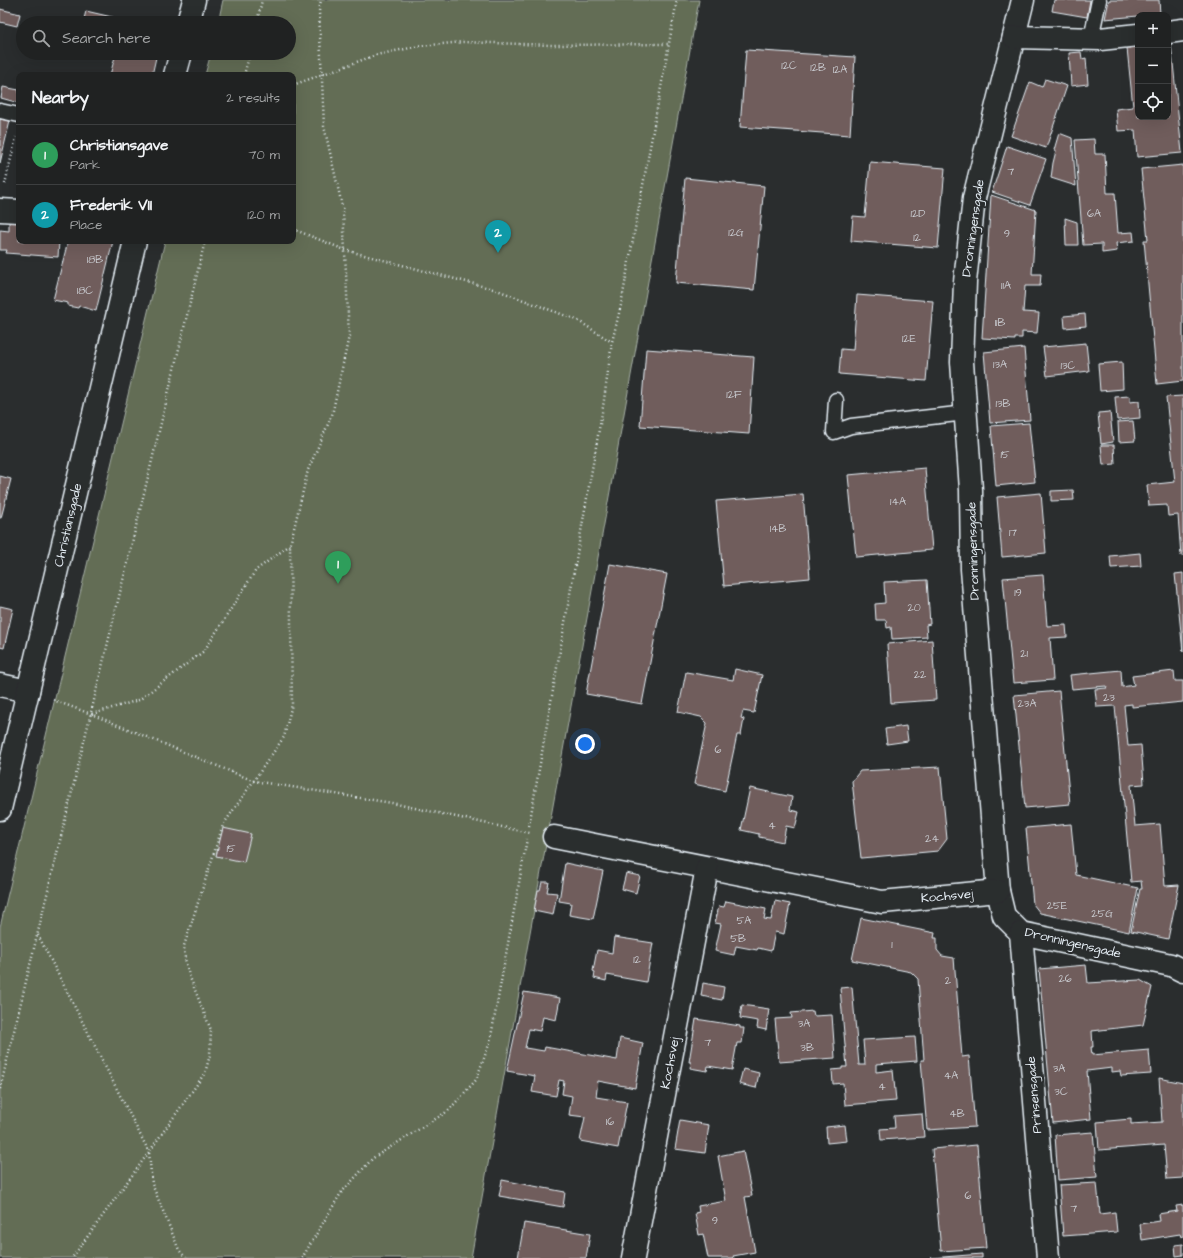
<!DOCTYPE html>
<meta charset="utf-8">
<style>
body{margin:0;font-family:"Architects Daughter",sans-serif;background:#282a2a;color:#f1f3f6}
.controls{position:absolute;right:12px;top:12px;display:grid;overflow:hidden;border-radius:8px;box-shadow:0 4px 16px #0002}
.controls button{width:36px;height:36px;display:grid;place-items:center;padding:0;border:0;border-bottom:1px solid #3d3f40;background:#202222;color:#f1f3f6;font:20px sans-serif}
.you{position:absolute;left:585px;top:744px;width:14px;height:14px;margin:-10px;border:3px solid #fff;border-radius:50%;background:#1a73e8;box-shadow:0 0 0 6px #1a73e833}
.badge{display:grid;place-items:center;width:26px;height:26px;border-radius:50%;background:#ff9aa2;color:#fff;font-size:13px;font-weight:700}
.pin{position:absolute;translate:-50% -33px;filter:drop-shadow(0 1px 2px #0008)}
.pin::after{content:'';position:absolute;top:21px;width:14px;height:12px;background:inherit;clip-path:polygon(0 0,100% 0,50% 100%)}
.list{margin:0;padding:0;list-style:none}
h2{display:flex;justify-content:space-between;align-items:center;height:52px;margin:0;padding:0 16px;font-size:17px}
h2 small{font-size:13px;font-weight:400;color:#a2a4a5}
.list li{display:grid;grid-template-columns:26px 1fr auto;gap:12px;align-items:center;box-sizing:border-box;height:60px;padding:0 16px;border-top:1px solid #3d3f40}
.list b{display:block;font-size:15px;white-space:nowrap}
.list p{margin:0;font-size:13px;white-space:nowrap;color:#a2a4a5}
.list em{font-size:13px;font-style:normal;color:#a2a4a5}
.icon{flex:none;width:22px;height:22px;fill:none;stroke:currentColor;stroke-width:2;stroke-linecap:round;stroke-linejoin:round}
.map{position:relative;flex:none;width:1183px;height:1258px;overflow:hidden}
.search{position:absolute;background:#202222;box-shadow:0 4px 16px #0002;left:16px;top:16px;width:280px;height:44px;display:flex;align-items:center;gap:10px;box-sizing:border-box;padding:0 14px;border-radius:22px;color:#a2a4a5;font-size:15px}
.panel{position:absolute;background:#202222;box-shadow:0 4px 16px #0002;left:16px;top:72px;width:280px;height:172px;border-radius:8px}
.map>svg:first-child{display:block}
.green{fill:#636d54;stroke:#a6afa6}
.building{fill:#705d5b;stroke:#e8f1f8}
.lines{fill:none;stroke-linecap:round;stroke-linejoin:round}
.service-casing{stroke:#e8f1f8;stroke-width:17}
.minor-casing{stroke:#e8f1f8;stroke-width:25}
.path{stroke:#e8f1f8;stroke-width:2.5;stroke-dasharray:1 3;stroke-linecap:butt}
.service{stroke:#2a2d2e;stroke-width:14}
.minor{stroke:#2a2d2e;stroke-width:22}
.labels{text-anchor:middle;dominant-baseline:central;stroke-width:4;stroke-linejoin:round;paint-order:stroke}
.number-label{font-size:11px;fill:#caccd1}
.street-label{font-size:13px;fill:#e8f1f8;stroke:#2a2d2e}
</style>
<div class="map">
<svg width="1183" height="1258" viewBox="0 0 1183 1258">
<rect width="100%" height="100%" fill="#2a2d2e"/>
<filter id="ink" filterUnits="userSpaceOnUse"><feTurbulence type="fractalNoise" baseFrequency=".025" numOctaves="2"/><feDisplacementMap in="SourceGraphic" scale="8" xChannelSelector="R" yChannelSelector="G"/><feConvolveMatrix kernelMatrix="1 2 1 2 8 2 1 2 1" color-interpolation-filters="sRGB"/></filter>
<g filter="url(#ink)">
<path class="green" d="M 223,0 L 699,0 L 471,1258 L 0,1258 L 0,927 L 165,241 L 293,241 L 293,75 L 205,75 L 211,53 L 289,53 L 289,23 L 218,23 Z"/>
<g class="building">
<path d="M 1054,0 L 1090,0 L 1087,17 L 1052,11 Z"/>
<path d="M 1109,0 L 1159,0 L 1160,14 L 1105,19 Z"/>
<path d="M 0,9 L 20,14 L 17,26 L 0,22 Z"/>
<path d="M 86,11 L 129,21 L 129,23 L 83,23 Z"/>
<path d="M 1171,43 L 1182,153 L 1137,157 L 1135,130 L 1118,131 L 1116,109 L 1133,107 L 1127,48 L 1138,47 L 1138,117 L 1168,117 L 1168,44 Z"/>
<path d="M 746,50 L 855,57 L 850,135 L 740,127 Z"/>
<path d="M 1081,52 L 1082,59 L 1086,58 L 1088,84 L 1071,86 L 1069,53 Z"/>
<path d="M 116,53 L 157,53 L 152,75 L 110,75 Z"/>
<path d="M 1045,79 L 1067,86 L 1046,148 L 1011,136 L 1030,82 L 1042,87 Z"/>
<path d="M 3,87 L 19,90 L 19,103 L 1,98 Z"/>
<path d="M 0,119 L 10,121 L 0,163 Z"/>
<path d="M 1059,133 L 1072,138 L 1076,186 L 1051,178 L 1053,163 L 1056,151 L 1054,150 Z"/>
<path d="M 1094,139 L 1095,154 L 1105,154 L 1107,193 L 1115,193 L 1118,233 L 1133,232 L 1134,241 L 1116,243 L 1117,251 L 1102,253 L 1102,244 L 1083,245 L 1075,140 Z"/>
<path d="M 1007,146 L 1046,159 L 1030,205 L 992,192 Z"/>
<path d="M 870,162 L 945,168 L 938,248 L 851,241 L 853,216 L 865,217 Z"/>
<path d="M 1183,165 L 1183,381 L 1157,384 L 1144,240 L 1148,240 L 1141,169 Z"/>
<path d="M 685,178 L 764,186 L 754,290 L 676,283 Z"/>
<path d="M 991,195 L 1036,210 L 1032,274 L 1041,274 L 1040,286 L 1025,286 L 1023,312 L 1039,313 L 1037,333 L 1022,332 L 1022,338 L 1015,338 L 1015,340 L 982,338 Z"/>
<path d="M 1065,218 L 1077,222 L 1078,245 L 1066,245 Z"/>
<path d="M 9,221 L 19,222 L 19,241 L 59,241 L 58,257 L 6,253 L 7,250 L 0,250 L 0,230 L 9,231 Z"/>
<path d="M 68,241 L 113,241 L 96,311 L 79,306 L 78,308 L 68,306 L 68,303 L 53,300 Z"/>
<path d="M 857,295 L 933,301 L 926,381 L 839,374 L 841,349 L 853,350 Z"/>
<path d="M 1085,314 L 1086,326 L 1065,328 L 1064,316 Z"/>
<path d="M 1086,343 L 1089,371 L 1047,376 L 1043,347 Z"/>
<path d="M 1024,348 L 1030,420 L 990,423 L 984,352 Z"/>
<path d="M 646,349 L 754,357 L 749,434 L 640,426 Z"/>
<path d="M 1122,362 L 1123,389 L 1100,391 L 1098,364 Z"/>
<path d="M 1130,396 L 1130,402 L 1139,401 L 1140,418 L 1117,420 L 1115,397 Z"/>
<path d="M 1183,396 L 1183,555 L 1181,556 L 1178,515 L 1168,516 L 1167,505 L 1149,506 L 1147,485 L 1175,482 L 1166,397 Z"/>
<path d="M 1110,412 L 1113,442 L 1101,444 L 1098,413 Z"/>
<path d="M 1133,421 L 1135,441 L 1119,442 L 1118,422 Z"/>
<path d="M 1029,423 L 1035,482 L 996,486 L 991,426 Z"/>
<path d="M 1101,445 L 1114,445 L 1115,464 L 1103,465 Z"/>
<path d="M 925,468 L 932,550 L 856,557 L 848,475 Z"/>
<path d="M 0,476 L 11,479 L 1,518 L 0,518 Z"/>
<path d="M 1073,490 L 1074,500 L 1051,501 L 1051,491 Z"/>
<path d="M 1041,493 L 1046,553 L 1002,557 L 997,497 Z"/>
<path d="M 803,494 L 810,578 L 724,586 L 716,501 Z"/>
<path d="M 1140,553 L 1141,566 L 1111,568 L 1110,556 Z"/>
<path d="M 610,564 L 667,574 L 642,704 L 586,694 Z"/>
<path d="M 1183,573 L 1183,652 L 1175,574 Z"/>
<path d="M 1043,575 L 1047,626 L 1066,625 L 1067,637 L 1050,638 L 1053,680 L 1013,683 L 1003,578 Z"/>
<path d="M 927,580 L 930,624 L 926,625 L 927,637 L 892,639 L 891,627 L 887,628 L 886,620 L 876,620 L 875,604 L 885,603 L 884,582 Z"/>
<path d="M 0,606 L 13,609 L 4,648 L 0,647 Z"/>
<path d="M 932,640 L 936,700 L 891,703 L 887,644 Z"/>
<path d="M 735,669 L 762,675 L 754,713 L 743,711 L 741,718 L 744,719 L 741,735 L 737,735 L 725,791 L 694,784 L 707,723 L 701,717 L 678,712 L 686,672 L 733,680 Z"/>
<path d="M 1121,670 L 1122,687 L 1134,685 L 1132,676 L 1174,671 L 1175,681 L 1183,681 L 1183,702 L 1132,707 L 1132,704 L 1124,705 L 1128,746 L 1141,745 L 1144,784 L 1131,785 L 1135,826 L 1160,824 L 1165,886 L 1179,885 L 1168,939 L 1131,931 L 1140,889 L 1142,889 L 1141,881 L 1131,882 L 1115,706 L 1097,707 L 1095,689 L 1107,688 L 1106,686 L 1072,689 L 1070,675 Z"/>
<path d="M 1059,691 L 1070,804 L 1025,808 L 1014,695 Z"/>
<path d="M 906,726 L 908,741 L 887,744 L 885,729 Z"/>
<path d="M 940,767 L 947,839 L 938,851 L 861,858 L 852,781 L 860,771 Z"/>
<path d="M 750,788 L 792,797 L 790,810 L 799,812 L 795,828 L 786,826 L 783,842 L 759,837 L 759,834 L 741,830 Z"/>
<path d="M 1071,824 L 1076,875 L 1138,888 L 1129,932 L 1040,913 L 1033,904 L 1026,828 Z"/>
<path d="M 223,828 L 251,834 L 244,862 L 216,856 Z"/>
<path d="M 565,863 L 603,871 L 593,919 L 569,915 L 571,903 L 559,901 Z"/>
<path d="M 626,873 L 640,876 L 636,893 L 622,889 Z"/>
<path d="M 542,882 L 549,882 L 547,892 L 557,893 L 553,915 L 534,911 L 538,890 L 540,890 Z"/>
<path d="M 726,901 L 766,909 L 764,919 L 771,920 L 775,901 L 790,904 L 784,934 L 775,932 L 771,951 L 758,948 L 757,950 L 736,946 L 734,955 L 715,951 L 721,924 L 715,923 L 719,906 L 724,907 Z"/>
<path d="M 861,918 L 935,933 L 934,938 L 937,938 L 937,950 L 942,956 L 954,958 L 962,1057 L 969,1056 L 975,1127 L 927,1130 L 921,1060 L 924,1060 L 918,979 L 911,972 L 852,960 Z"/>
<path d="M 614,937 L 653,943 L 646,982 L 607,975 L 606,981 L 594,978 L 595,972 L 593,971 L 597,950 L 612,953 Z"/>
<path d="M 1086,965 L 1088,983 L 1140,980 L 1152,987 L 1143,1025 L 1092,1031 L 1093,1047 L 1091,1047 L 1092,1055 L 1149,1050 L 1151,1074 L 1121,1076 L 1120,1071 L 1112,1072 L 1112,1068 L 1087,1071 L 1091,1119 L 1053,1123 L 1039,969 Z"/>
<path d="M 703,983 L 724,987 L 722,1000 L 701,996 Z"/>
<path d="M 852,987 L 859,1065 L 865,1065 L 863,1040 L 915,1037 L 917,1061 L 876,1064 L 876,1072 L 893,1070 L 896,1101 L 845,1105 L 843,1083 L 833,1084 L 832,1070 L 842,1069 L 842,1067 L 847,1067 L 840,988 Z"/>
<path d="M 524,992 L 560,998 L 556,1020 L 543,1017 L 540,1031 L 529,1029 L 525,1048 L 544,1051 L 545,1047 L 617,1060 L 620,1038 L 643,1043 L 635,1088 L 598,1081 L 596,1097 L 627,1102 L 618,1148 L 580,1141 L 585,1117 L 569,1115 L 572,1096 L 562,1094 L 564,1081 L 559,1080 L 556,1096 L 532,1092 L 535,1076 L 507,1071 Z"/>
<path d="M 742,1005 L 769,1009 L 766,1030 L 757,1028 L 758,1021 L 740,1018 Z"/>
<path d="M 813,1011 L 814,1016 L 832,1015 L 835,1058 L 779,1062 L 775,1019 L 792,1018 L 791,1013 Z"/>
<path d="M 696,1019 L 740,1026 L 740,1028 L 744,1028 L 742,1043 L 737,1043 L 732,1070 L 708,1066 L 707,1071 L 690,1068 L 691,1062 L 689,1062 Z"/>
<path d="M 743,1069 L 759,1073 L 756,1088 L 739,1084 Z"/>
<path d="M 1159,1078 L 1183,1083 L 1183,1178 L 1167,1179 L 1164,1145 L 1099,1150 L 1097,1122 L 1131,1119 L 1131,1124 L 1162,1122 Z"/>
<path d="M 922,1114 L 924,1137 L 881,1140 L 880,1129 L 895,1128 L 894,1116 Z"/>
<path d="M 680,1120 L 709,1125 L 705,1153 L 675,1149 Z"/>
<path d="M 845,1125 L 847,1141 L 827,1143 L 826,1127 Z"/>
<path d="M 1093,1132 L 1097,1177 L 1058,1180 L 1055,1135 Z"/>
<path d="M 977,1145 L 986,1248 L 941,1251 L 932,1149 Z"/>
<path d="M 743,1151 L 752,1196 L 745,1197 L 755,1252 L 733,1256 L 734,1258 L 708,1258 L 703,1234 L 699,1235 L 695,1213 L 699,1212 L 698,1206 L 726,1201 L 718,1156 Z"/>
<path d="M 502,1180 L 565,1192 L 563,1207 L 499,1196 Z"/>
<path d="M 1097,1183 L 1100,1214 L 1115,1212 L 1117,1232 L 1063,1236 L 1059,1185 Z"/>
<path d="M 1183,1205 L 1183,1236 L 1181,1237 L 1180,1234 L 1142,1240 L 1140,1224 L 1159,1221 L 1158,1214 L 1177,1211 L 1176,1206 Z"/>
<path d="M 524,1223 L 590,1234 L 586,1258 L 518,1258 Z"/>
<path d="M 1183,1244 L 1183,1255 L 1176,1256 L 1175,1245 Z"/>
<path d="M 982,1254 L 982,1258 L 930,1258 Z"/>
</g>
<g class="lines">
<g class="service-casing">
<g id="service">
<path d="M 1091,39 L 1099,0"/>
<path d="M 0,111 L 19,115"/>
<path d="M 836,400 L 834,432 L 851,426 L 966,413"/>
</g>
</g>
<g class="minor-casing">
<g id="minor">
<path d="M 1023,0 L 974,198 L 965,282 L 962,362 L 971,490 L 972,569 L 998,891 L 1004,916 L 1021,933 L 1171,965 L 1183,971"/>
<path d="M 188,23 L 194,0"/>
<path d="M 1168,32 L 1183,30"/>
<path d="M 1014,37 L 1100,39 L 1138,35"/>
<path d="M 175,75 L 181,53"/>
<path d="M 0,210 L 19,211"/>
<path d="M 0,685 L 28,691"/>
<path d="M 0,809 L 135,241"/>
<path d="M 554,837 L 882,902 L 998,891"/>
<path d="M 1021,933 L 1048,1258"/>
<path d="M 633,1258 L 707,868"/>
</g>
</g>
<g class="path">
<path d="M 257,23 L 262,0"/>
<path d="M 244,75 L 250,53"/>
<path d="M 293,85 L 376,55 L 420,46 L 463,42 L 551,45 L 669,44"/>
<path d="M 5,184 L 16,137"/>
<path d="M 293,229 L 345,250 L 497,290 L 577,320 L 612,342"/>
<path d="M 53,700 L 91,714 L 254,781 L 392,803 L 530,833"/>
<path d="M 92,714 L 139,700 L 204,651 L 256,570 L 290,545"/>
<path d="M 529,826 L 603,407 L 612,342 L 621,305 L 677,0"/>
<path d="M 38,935 L 149,1152 L 72,1258"/>
<path d="M 0,1089 L 205,241"/>
<path d="M 186,1258 L 179,1250 L 152,1184 L 149,1152 L 205,1073 L 210,1055 L 211,1030 L 189,975 L 185,959 L 184,946 L 223,825 L 284,737 L 292,704 L 290,545 L 308,470 L 332,415 L 349,336 L 343,210 L 324,126 L 319,11 L 321,0"/>
<path d="M 302,1258 L 341,1193 L 373,1158 L 448,1111 L 476,1080 L 490,1042 L 527,839"/>
</g>
<use href="#service" class="service"/>
<use href="#minor" class="minor"/>
</g>
</g>
<g class="labels">
<g class="number-label">
<text x="789" y="65">12C</text>
<text x="818" y="67">12B</text>
<text x="840" y="69">12A</text>
<text x="1011" y="171">7</text>
<text x="918" y="213">12D</text>
<text x="1094" y="213">6A</text>
<text x="736" y="232">12G</text>
<text x="1007" y="233">9</text>
<text x="917" y="237">12</text>
<text x="95" y="259">18B</text>
<text x="1006" y="285">11A</text>
<text x="85" y="290">18C</text>
<text x="1000" y="322">11B</text>
<text x="909" y="338">12E</text>
<text x="1000" y="364">13A</text>
<text x="1068" y="365">13C</text>
<text x="734" y="394">12F</text>
<text x="1003" y="403">13B</text>
<text x="1005" y="454">15</text>
<text x="898" y="501">14A</text>
<text x="778" y="528">14B</text>
<text x="1013" y="532">17</text>
<text x="1018" y="592">19</text>
<text x="914" y="607">20</text>
<text x="1024" y="653">21</text>
<text x="920" y="674">22</text>
<text x="1109" y="697">23</text>
<text x="1027" y="703">23A</text>
<text x="718" y="749">6</text>
<text x="772" y="825">4</text>
<text x="932" y="838">24</text>
<text x="231" y="848">15</text>
<text x="1057" y="905">25E</text>
<text x="1102" y="913">25G</text>
<text x="744" y="920">5A</text>
<text x="738" y="938">5B</text>
<text x="892" y="944">1</text>
<text x="637" y="959">12</text>
<text x="1065" y="978">26</text>
<text x="948" y="980">2</text>
<text x="804" y="1023">3A</text>
<text x="708" y="1042">7</text>
<text x="807" y="1047">3B</text>
<text x="1059" y="1068">3A</text>
<text x="951" y="1075">4A</text>
<text x="882" y="1086">4</text>
<text x="1061" y="1091">3C</text>
<text x="957" y="1113">4B</text>
<text x="610" y="1121">16</text>
<text x="968" y="1195">6</text>
<text x="1074" y="1208">7</text>
<text x="715" y="1220">9</text>
</g>
<g class="street-label">
<text transform="translate(973 228) rotate(-82)">Dronningensgade</text>
<text transform="translate(68 525) rotate(-77)">Christiansgade</text>
<text transform="translate(973 551) rotate(-92)">Dronningensgade</text>
<text transform="translate(947 896) rotate(-5)">Kochsvej</text>
<text transform="translate(1073 943) rotate(13)">Dronningensgade</text>
<text transform="translate(670 1063) rotate(-79)">Kochsvej</text>
<text transform="translate(1034 1095) rotate(-95)">Prinsensgade</text>
</g>
</g>
</svg>
<div class="controls">
<button>+</button>
<button>−</button>
<button><svg class="icon" aria-label="locate" viewBox="0 0 24 24"><circle cx="12" cy="12" r="6"/><path d="M12 2v4M12 18v4M2 12h4M18 12h4"/></svg></button>
</div>
<div class="you"></div>
<div class="pin badge" style="left:338px;top:584px;background:#2e9e5b">1</div>
<div class="pin badge" style="left:498px;top:253px;background:#0f9aa8">2</div>
<div class="search"><svg class="icon" aria-label="search" viewBox="0 0 24 24"><circle cx="10" cy="10" r="6"/><path d="M15 15l6 6"/></svg>Search here</div>
<section class="panel">
<h2>Nearby<small>2 results</small></h2>
<ul class="list">
<li><span class="badge" style="background:#2e9e5b">1</span><div><b>Christiansgave</b><p>Park</p></div><em>70 m</em></li>
<li><span class="badge" style="background:#0f9aa8">2</span><div><b>Frederik VII</b><p>Place</p></div><em>120 m</em></li>
</ul>
</section>
</div>
